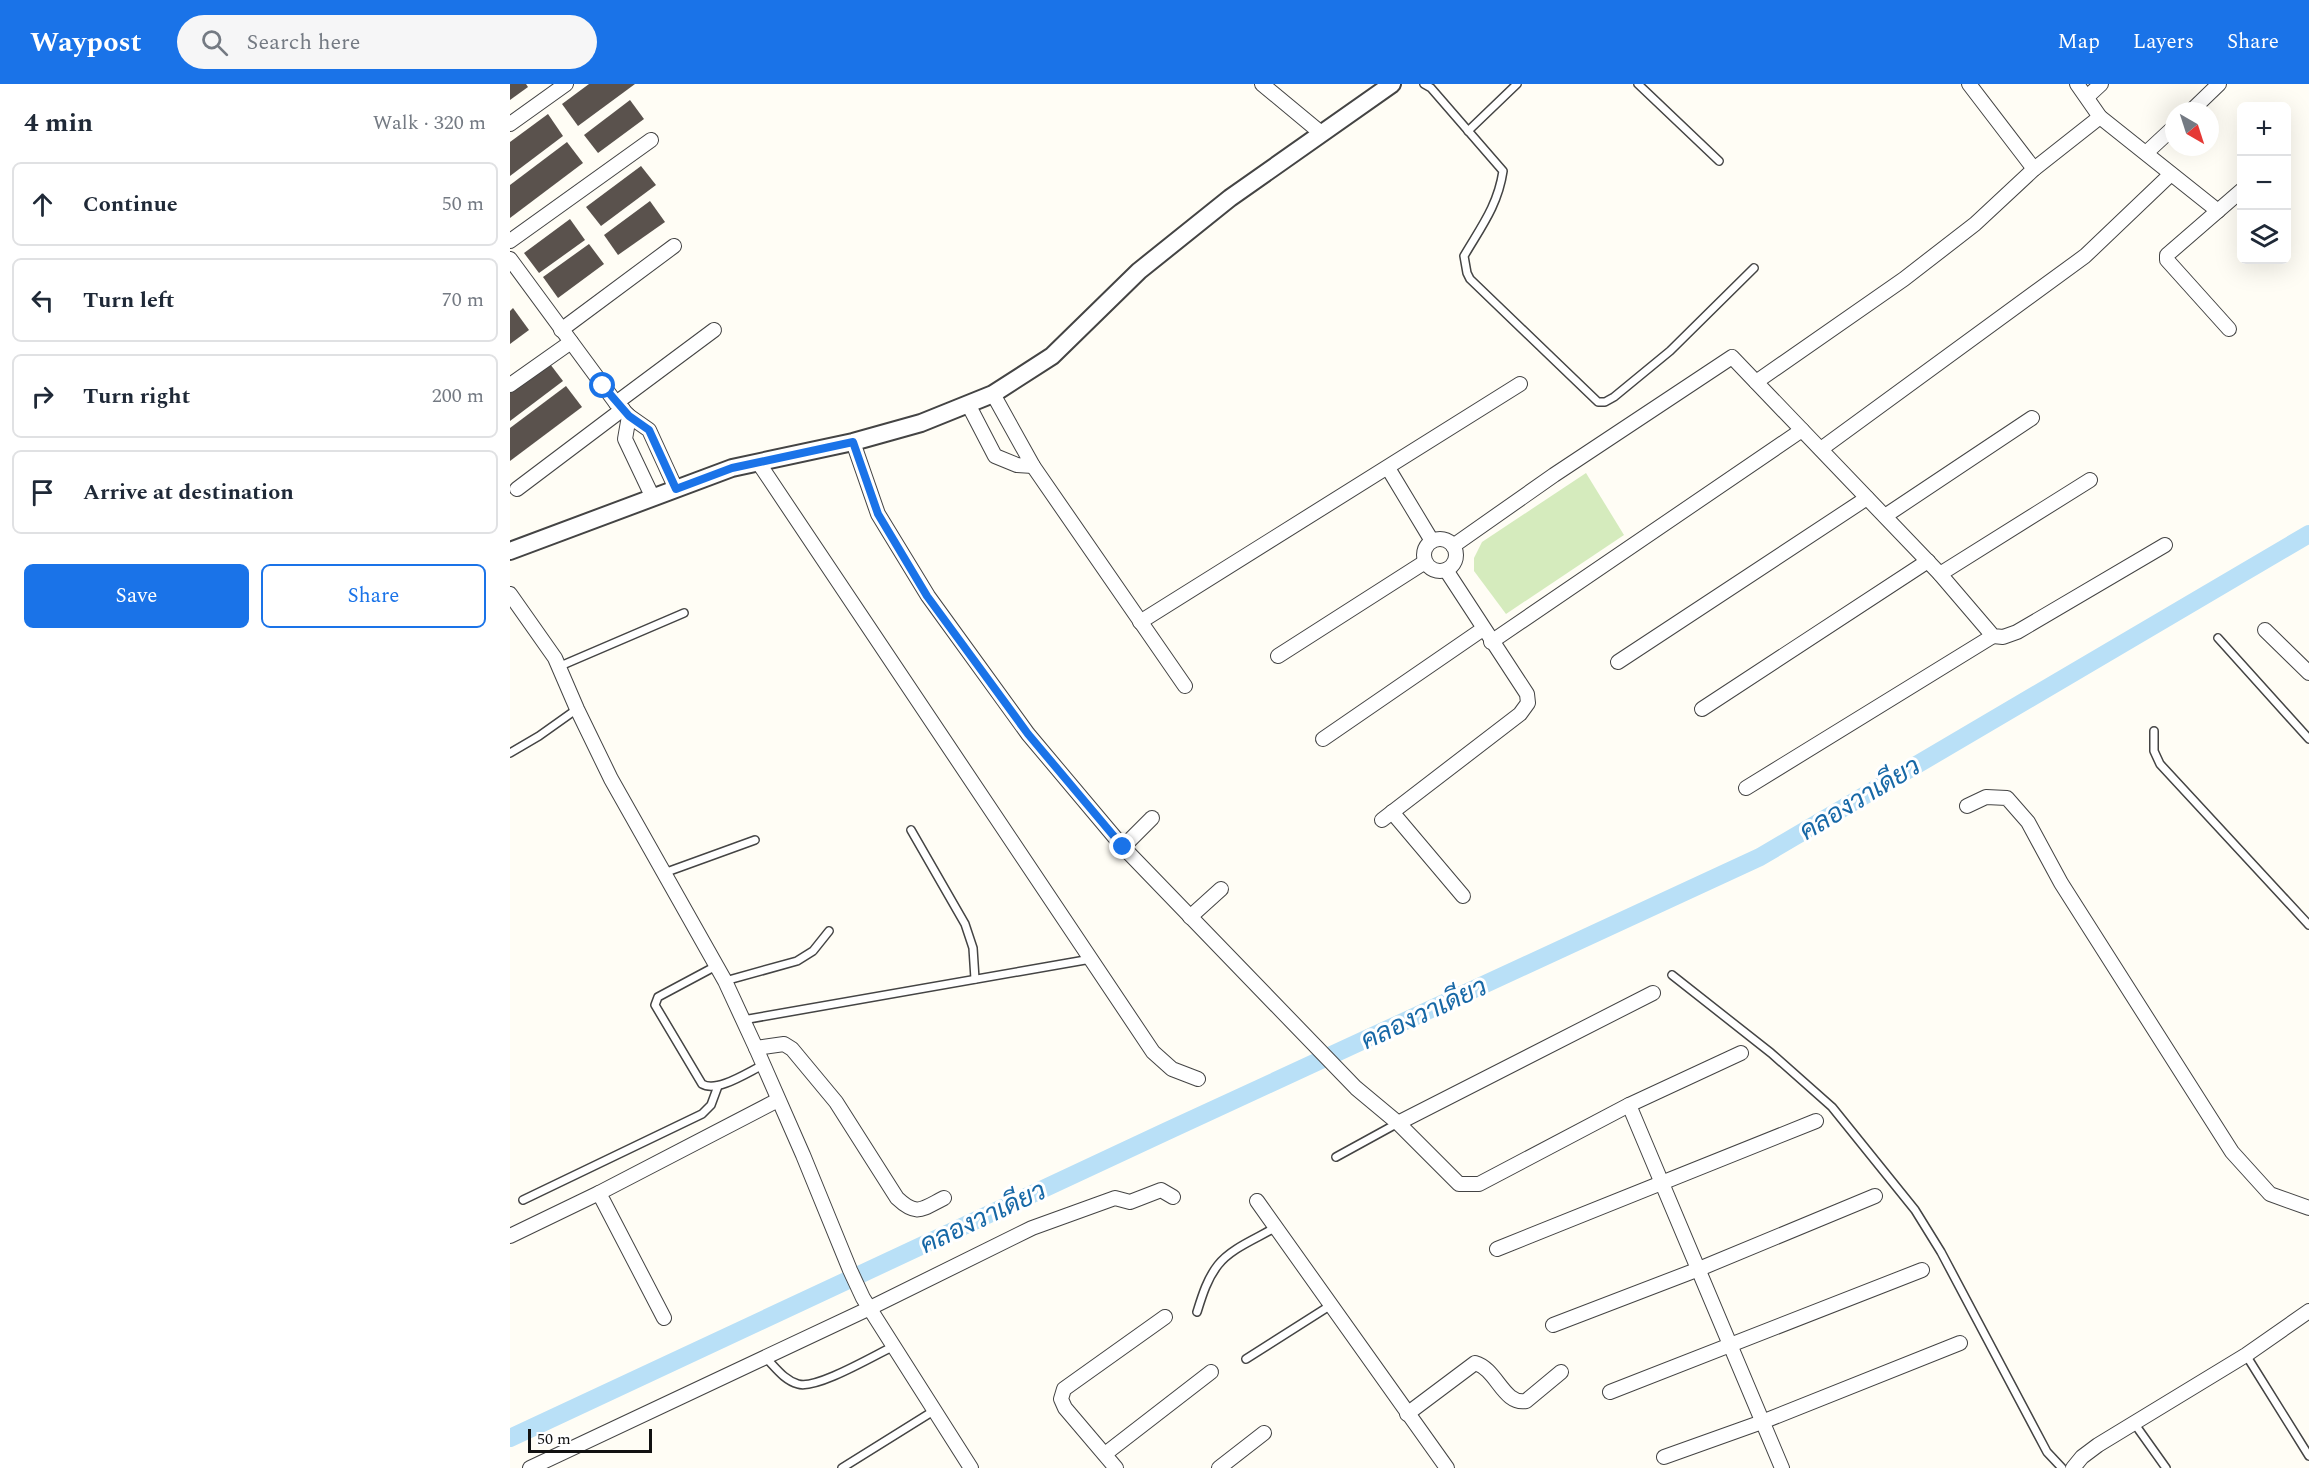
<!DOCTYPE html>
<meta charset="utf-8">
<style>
body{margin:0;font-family:Spectral,Sarabun,serif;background:#f6f6f7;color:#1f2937}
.controls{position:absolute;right:18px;top:18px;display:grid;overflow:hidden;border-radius:9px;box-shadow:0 6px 24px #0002}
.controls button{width:54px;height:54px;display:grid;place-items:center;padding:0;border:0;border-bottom:2px solid #e0e1e3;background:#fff;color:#1f2937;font:30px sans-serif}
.compass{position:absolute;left:1655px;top:18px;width:54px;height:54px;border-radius:50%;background:#fff;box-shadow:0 6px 24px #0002;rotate:141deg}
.scale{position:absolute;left:18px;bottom:15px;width:124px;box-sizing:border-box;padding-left:6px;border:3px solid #111;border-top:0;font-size:16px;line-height:21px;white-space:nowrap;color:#111;-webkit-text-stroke:4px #fff;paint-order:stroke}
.stop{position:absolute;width:18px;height:18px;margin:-14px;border:4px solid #1a73e8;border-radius:50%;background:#fff}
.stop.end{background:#1a73e8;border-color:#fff;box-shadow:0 2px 6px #0008}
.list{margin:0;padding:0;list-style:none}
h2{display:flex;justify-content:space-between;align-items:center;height:78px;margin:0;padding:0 24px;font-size:26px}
h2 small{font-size:20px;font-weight:400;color:#747a83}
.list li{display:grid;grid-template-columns:39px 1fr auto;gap:18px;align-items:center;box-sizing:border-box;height:84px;margin:0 12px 12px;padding:0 12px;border:2px solid #e0e1e3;border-radius:9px}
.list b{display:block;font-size:22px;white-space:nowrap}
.list em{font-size:20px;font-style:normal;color:#747a83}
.actions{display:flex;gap:12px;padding:18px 24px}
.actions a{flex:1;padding:14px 0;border:2px solid #1a73e8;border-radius:9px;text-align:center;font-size:21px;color:#1a73e8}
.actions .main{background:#1a73e8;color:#fff}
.icon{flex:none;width:33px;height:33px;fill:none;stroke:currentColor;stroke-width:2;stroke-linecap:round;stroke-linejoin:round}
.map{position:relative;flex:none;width:1799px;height:1384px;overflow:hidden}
header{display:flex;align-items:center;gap:36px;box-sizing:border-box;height:84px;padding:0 30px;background:#1a73e8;color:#fff}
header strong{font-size:28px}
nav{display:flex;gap:33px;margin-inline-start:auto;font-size:21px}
.search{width:420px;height:54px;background:#f6f6f7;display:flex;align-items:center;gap:15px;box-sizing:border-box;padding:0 21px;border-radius:33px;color:#747a83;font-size:22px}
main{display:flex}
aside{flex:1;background:#fff}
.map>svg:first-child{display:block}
.park{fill:#d5ebbd}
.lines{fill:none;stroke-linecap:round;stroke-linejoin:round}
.canal{stroke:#b9e0f7;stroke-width:18}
.building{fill:#5a524d}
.service-casing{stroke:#444;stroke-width:10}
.minor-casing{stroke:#444;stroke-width:16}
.tertiary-casing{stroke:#444;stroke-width:20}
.service{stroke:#fff;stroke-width:7}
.minor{stroke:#fff;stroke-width:14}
.tertiary{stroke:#fff;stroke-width:16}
.route{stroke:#1a73e8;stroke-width:8}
.labels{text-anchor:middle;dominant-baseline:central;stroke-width:6;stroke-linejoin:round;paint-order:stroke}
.water-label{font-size:26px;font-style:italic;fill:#1768a6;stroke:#fff}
</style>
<header>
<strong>Waypost</strong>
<div class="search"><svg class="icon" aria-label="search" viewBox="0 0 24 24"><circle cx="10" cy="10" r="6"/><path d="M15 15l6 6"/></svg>Search here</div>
<nav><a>Map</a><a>Layers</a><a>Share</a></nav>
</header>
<main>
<aside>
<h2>4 min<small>Walk · 320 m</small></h2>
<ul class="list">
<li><svg class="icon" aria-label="ahead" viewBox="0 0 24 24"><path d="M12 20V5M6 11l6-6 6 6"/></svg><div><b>Continue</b></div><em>50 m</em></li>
<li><svg class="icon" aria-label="left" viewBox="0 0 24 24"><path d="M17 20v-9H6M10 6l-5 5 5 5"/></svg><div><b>Turn left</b></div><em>70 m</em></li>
<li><svg class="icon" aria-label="right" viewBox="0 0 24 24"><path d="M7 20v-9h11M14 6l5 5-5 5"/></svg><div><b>Turn right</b></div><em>200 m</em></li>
<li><svg class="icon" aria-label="arrive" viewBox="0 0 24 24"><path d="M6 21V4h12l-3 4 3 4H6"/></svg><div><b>Arrive at destination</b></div></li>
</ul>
<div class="actions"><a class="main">Save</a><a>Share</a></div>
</aside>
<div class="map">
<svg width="1799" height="1384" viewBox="0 0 1799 1384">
<rect width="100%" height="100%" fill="#fffdf5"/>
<path class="park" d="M 1076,389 L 1114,451 L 996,530 L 964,487 L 964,474 L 972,458 Z"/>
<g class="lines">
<path class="canal" d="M 0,1354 L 655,1048 L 1250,773 L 1799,450"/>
</g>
<g class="building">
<path d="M 0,0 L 16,0 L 18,3 L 0,16 Z"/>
<path d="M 79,0 L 125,0 L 68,42 L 52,20 Z"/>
<path d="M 120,16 L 134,35 L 88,69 L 74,51 Z"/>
<path d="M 38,30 L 53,52 L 0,92 L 0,58 Z"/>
<path d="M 57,58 L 73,79 L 0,134 L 0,101 Z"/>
<path d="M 131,82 L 146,101 L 91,142 L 76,123 Z"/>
<path d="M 140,117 L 155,138 L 108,171 L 94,151 Z"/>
<path d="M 60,135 L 75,156 L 29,189 L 14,169 Z"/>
<path d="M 79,160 L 94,180 L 48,214 L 33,193 Z"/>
<path d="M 3,224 L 19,246 L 0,260 L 0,227 Z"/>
<path d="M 37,276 L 53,297 L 0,337 L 0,304 Z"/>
<path d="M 56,302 L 72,323 L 0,377 L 0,344 Z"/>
</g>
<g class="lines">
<g class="service-casing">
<g id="service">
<path d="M 914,0 L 921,4 L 993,87 C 988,121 971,143 954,172 L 957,189 L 960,195 L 1088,318 L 1095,318 L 1104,313 L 1160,267 L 1244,184"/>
<path d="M 1128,0 L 1209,77"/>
<path d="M 958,47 L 1007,0"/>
<path d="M 1708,554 L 1799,655"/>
<path d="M 48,583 L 174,529"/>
<path d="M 1644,647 L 1644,667 L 1650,680 L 1799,841"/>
<path d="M 0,669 L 29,652 L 67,625"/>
<path d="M 401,746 L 455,840 L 463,864 L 465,895"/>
<path d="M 154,789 L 245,756"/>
<path d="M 206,882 L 148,913 L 145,921 L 192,1000 C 207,1009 238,988 253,981"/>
<path d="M 1162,891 L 1261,969 L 1322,1023 L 1405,1126 L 1431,1168 L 1537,1368 L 1552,1384"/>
<path d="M 215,897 L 287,877 L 303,867 L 319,847"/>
<path d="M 233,936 L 581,875"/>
<path d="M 826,1073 L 888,1039"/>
<path d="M 13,1116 L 192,1030 L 201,1021 L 208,1002"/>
<path d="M 687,1228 C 692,1212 697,1195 708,1181 C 721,1164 748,1154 766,1143"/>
<path d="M 1736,1271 L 1799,1372"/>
<path d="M 256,1274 C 266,1284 274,1296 288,1300 C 306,1306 365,1271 384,1262"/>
<path d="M 736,1275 L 821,1221"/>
<path d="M 1624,1339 L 1656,1384"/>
<path d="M 332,1384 L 425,1326"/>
</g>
</g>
<g class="minor-casing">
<g id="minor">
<path d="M 752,0 L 811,49"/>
<path d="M 1459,0 L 1524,85"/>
<path d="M 1567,0 L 1590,33 L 1708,127"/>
<path d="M 1577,13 L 1591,0"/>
<path d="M 1681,27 L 1709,0"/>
<path d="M 0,40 L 56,0"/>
<path d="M 1636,69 L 1664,43"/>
<path d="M 0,157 L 141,56"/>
<path d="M 0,175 L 106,319 L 119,332 L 139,346 L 166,405"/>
<path d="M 1719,245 L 1657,176 L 1657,171 L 1732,106"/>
<path d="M 51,246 L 164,162"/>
<path d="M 1246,298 L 1394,195 L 1465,140 L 1524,85 L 1590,33"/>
<path d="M 0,301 L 61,258"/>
<path d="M 483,310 L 523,382 L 675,602"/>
<path d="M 106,319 L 204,246"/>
<path d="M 458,320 L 485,372 L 507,381 L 523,382"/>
<path d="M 119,332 L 115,355 L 143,414"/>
<path d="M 343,358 L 368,430 L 418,512 L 518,650 L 613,763 L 846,1004 L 888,1039 L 949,1100 L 969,1100 L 1119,1021 L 1231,969"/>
<path d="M 1311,365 L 1575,172 L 1661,90"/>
<path d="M 248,378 L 643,968 L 662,985 L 688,995"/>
<path d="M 878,384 L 922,457"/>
<path d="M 7,405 L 113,325"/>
<path d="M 1375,432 L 1522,334"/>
<circle cx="930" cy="471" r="16"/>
<path d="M 943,462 L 1044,391 L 1222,273 L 1430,490 L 1483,552 L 1493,553 L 1507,548 L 1655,461"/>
<path d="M 1430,490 L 1580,396"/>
<path d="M 0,510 L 45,574 L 67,625 L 101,695 L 215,897 L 246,964 L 293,1071 L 340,1186 L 353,1214 L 461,1384"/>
<path d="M 630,538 L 1010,300"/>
<path d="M 1755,546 L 1799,589"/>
<path d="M 981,558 L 1292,346"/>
<path d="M 768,572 L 915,478"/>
<path d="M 1108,578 L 1357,414"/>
<path d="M 1192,625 L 1418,477"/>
<path d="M 813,655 L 973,545"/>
<path d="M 1236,704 L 1483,552"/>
<path d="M 1457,722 L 1476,713 L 1497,714 L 1518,738 L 1551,799 L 1722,1068 L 1760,1110 L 1799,1124"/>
<path d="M 882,728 L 953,812"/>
<path d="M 872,736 L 1010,630 L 1018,619 L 1017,610 L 936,486"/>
<path d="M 613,763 L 642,734"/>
<path d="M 680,833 L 711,805"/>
<path d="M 246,964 L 274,960 L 282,965 L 326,1018 L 387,1114 C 407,1133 412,1125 434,1114"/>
<path d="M 1119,1021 L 1272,1384"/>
<path d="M 888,1039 L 1143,909"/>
<path d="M 747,1117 L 937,1384"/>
<path d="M 0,1152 L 89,1109"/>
<path d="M 987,1165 L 1306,1037"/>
<path d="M 154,1234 L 89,1109 L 268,1016"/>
<path d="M 1043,1241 L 1189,1185 L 1365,1112"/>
<path d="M 1100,1308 L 1412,1186"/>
<path d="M 897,1330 L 965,1279 C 987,1285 993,1321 1016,1317 L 1051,1288"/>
<path d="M 595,1370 L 701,1288"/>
<path d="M 1154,1373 L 1252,1338 L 1450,1259"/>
<path d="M 20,1384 L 360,1224 L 522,1144 L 605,1114 L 620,1118 L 651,1106 L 663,1113"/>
<path d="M 606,1384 L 555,1324 L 551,1315 L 554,1305 L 655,1233"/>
<path d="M 709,1384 L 754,1349"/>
<path d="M 1563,1384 L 1572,1373 L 1588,1361 L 1736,1271 L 1799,1227"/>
</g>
</g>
<g class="tertiary-casing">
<path id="tertiary" d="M 0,467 L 222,384 L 343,358 L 411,339 L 483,310 L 542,272 L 629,187 L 720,114 L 882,0"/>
</g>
<use href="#service" class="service"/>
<use href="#minor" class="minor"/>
<use href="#tertiary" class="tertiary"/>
</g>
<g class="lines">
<path class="route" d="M 93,302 L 119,332 L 139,346 L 166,405 L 222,384 L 343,358 L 368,430 L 417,512 L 518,650 L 613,763"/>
</g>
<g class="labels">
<g class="water-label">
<text transform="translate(1350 715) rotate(-31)">คลองวาเดียว</text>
<text transform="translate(914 930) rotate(-25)">คลองวาเดียว</text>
<text transform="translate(473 1134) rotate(-25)">คลองวาเดียว</text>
</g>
</g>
</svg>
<div class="controls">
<button>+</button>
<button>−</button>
<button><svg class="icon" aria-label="layers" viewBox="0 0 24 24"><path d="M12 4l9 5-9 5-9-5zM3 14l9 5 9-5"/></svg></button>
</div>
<svg class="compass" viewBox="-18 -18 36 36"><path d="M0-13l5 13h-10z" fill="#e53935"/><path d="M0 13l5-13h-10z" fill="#747a83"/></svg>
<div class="scale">50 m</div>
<div class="stop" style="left:93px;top:302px"></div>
<div class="stop end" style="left:613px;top:763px"></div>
</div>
</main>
